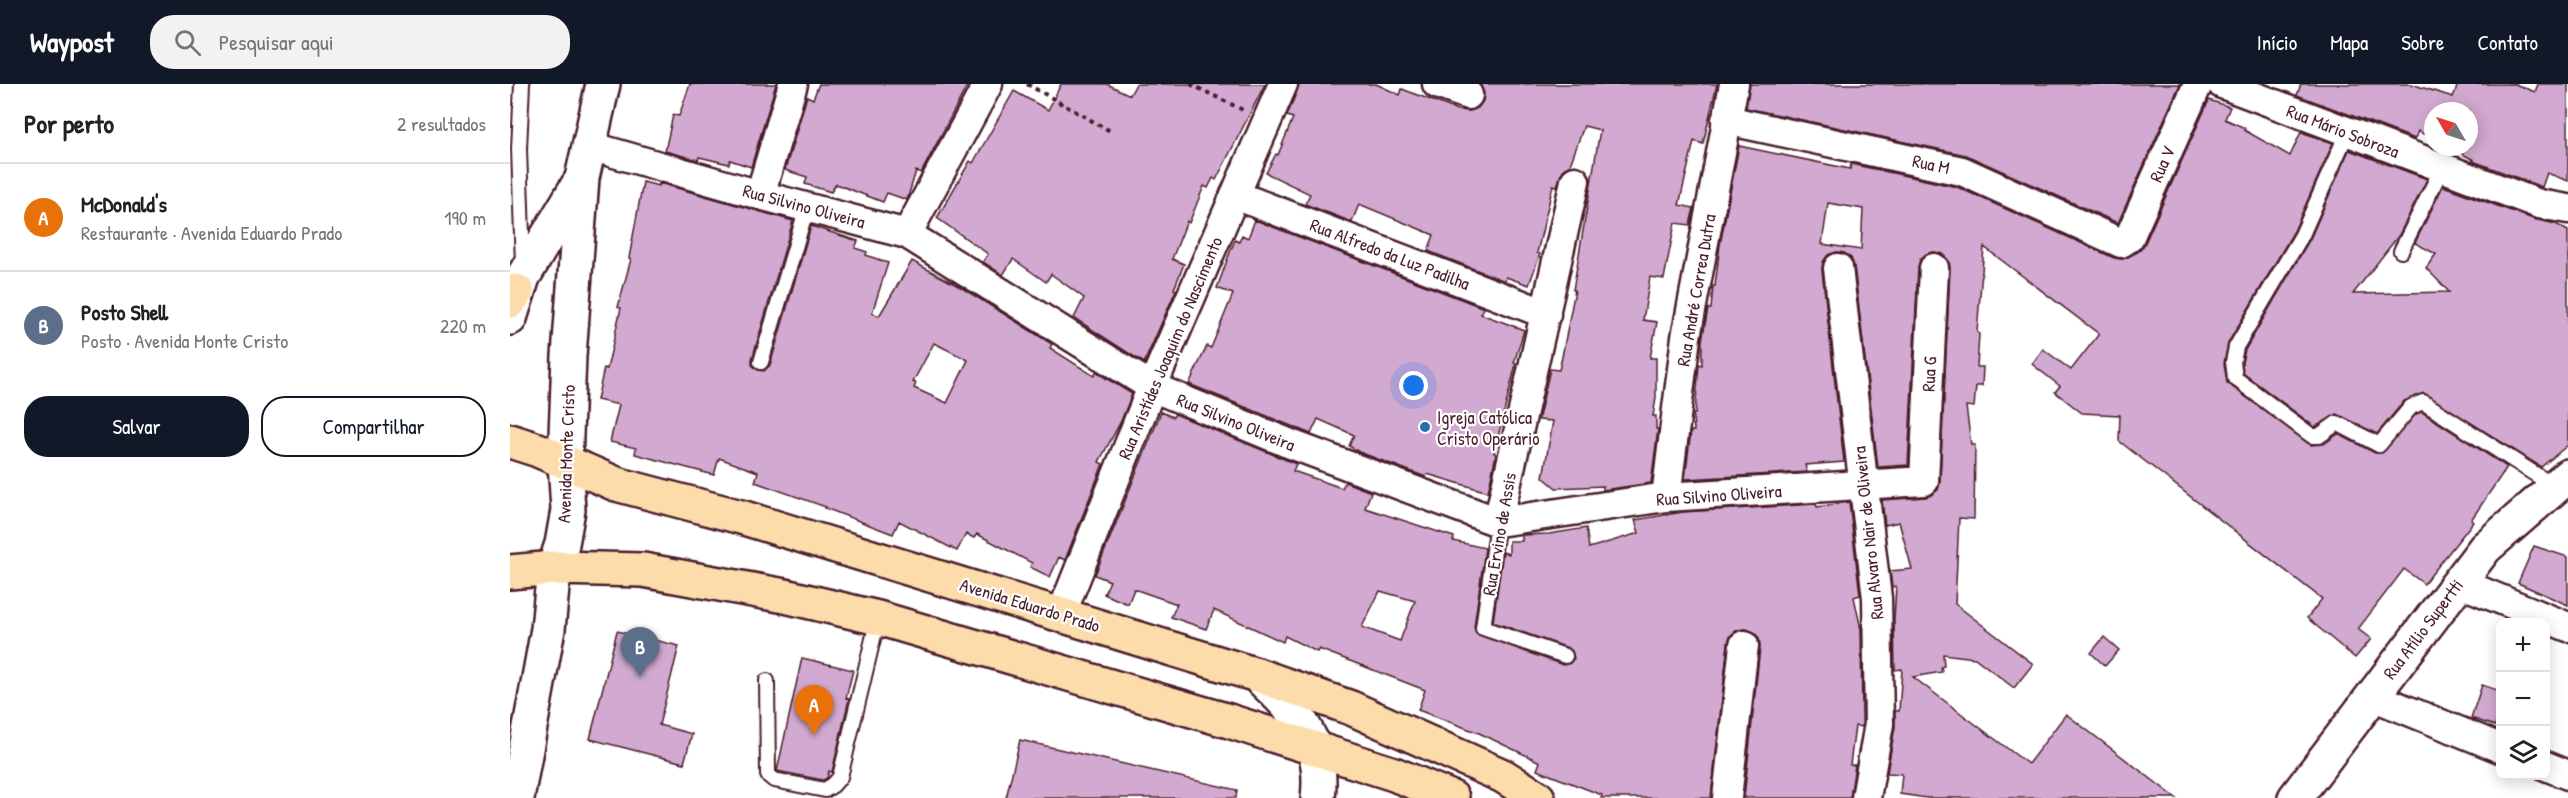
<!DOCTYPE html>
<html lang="pt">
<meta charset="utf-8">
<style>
body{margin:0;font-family:"Patrick Hand",sans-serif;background:#f2f2f2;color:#202124}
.controls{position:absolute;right:18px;bottom:18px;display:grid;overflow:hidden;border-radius:12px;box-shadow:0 3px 15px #0003}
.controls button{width:54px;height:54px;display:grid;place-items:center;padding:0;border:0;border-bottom:2px solid #e0e0e0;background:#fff;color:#202124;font:30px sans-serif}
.compass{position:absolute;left:1914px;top:18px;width:54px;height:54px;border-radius:50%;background:#fff;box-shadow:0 3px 15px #0003;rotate:309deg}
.you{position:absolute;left:904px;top:302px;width:21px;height:21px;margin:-15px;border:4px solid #fff;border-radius:50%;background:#1a73e8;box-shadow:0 0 0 9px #1a73e833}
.badge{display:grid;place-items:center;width:39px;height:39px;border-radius:50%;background:#111827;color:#fff;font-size:20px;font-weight:700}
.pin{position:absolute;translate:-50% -50px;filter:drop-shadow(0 2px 3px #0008)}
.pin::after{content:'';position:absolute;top:32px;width:21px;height:18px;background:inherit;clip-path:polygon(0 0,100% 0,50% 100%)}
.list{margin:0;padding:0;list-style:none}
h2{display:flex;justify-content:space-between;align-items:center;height:78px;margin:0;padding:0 24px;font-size:26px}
h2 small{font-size:20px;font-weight:400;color:#757577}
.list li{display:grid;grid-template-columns:39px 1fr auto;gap:18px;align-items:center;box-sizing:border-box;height:108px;padding:0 24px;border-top:2px solid #e0e0e0}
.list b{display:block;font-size:22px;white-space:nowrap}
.list p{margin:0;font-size:20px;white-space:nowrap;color:#757577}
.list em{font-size:20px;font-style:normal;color:#757577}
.actions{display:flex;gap:12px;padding:18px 24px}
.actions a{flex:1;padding:14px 0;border:2px solid #111827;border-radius:24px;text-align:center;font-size:21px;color:#111827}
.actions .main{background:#111827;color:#fff}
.icon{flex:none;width:33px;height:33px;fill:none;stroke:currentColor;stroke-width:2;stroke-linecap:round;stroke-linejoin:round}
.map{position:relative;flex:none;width:2058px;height:714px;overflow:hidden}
header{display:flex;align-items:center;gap:36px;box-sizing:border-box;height:84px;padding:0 30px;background:#111827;color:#fff}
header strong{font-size:28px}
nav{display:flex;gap:33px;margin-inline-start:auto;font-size:21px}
.search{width:420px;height:54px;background:#f2f2f2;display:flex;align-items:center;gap:15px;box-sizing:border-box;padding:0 21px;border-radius:24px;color:#757577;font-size:22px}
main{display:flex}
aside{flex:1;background:#fff}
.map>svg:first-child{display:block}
.building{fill:#d2aad1;stroke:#4a1f2b;stroke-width:1.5;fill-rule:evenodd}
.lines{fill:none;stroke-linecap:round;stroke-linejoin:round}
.service-casing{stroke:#4a1f2b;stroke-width:18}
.minor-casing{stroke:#4a1f2b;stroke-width:33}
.tertiary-casing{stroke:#4a1f2b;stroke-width:38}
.secondary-casing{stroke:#4a1f2b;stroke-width:38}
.primary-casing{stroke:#4a1f2b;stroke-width:38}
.path{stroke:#4a1f2b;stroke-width:4;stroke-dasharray:4.5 4.5;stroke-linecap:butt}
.service{stroke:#fff;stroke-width:14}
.minor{stroke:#fff;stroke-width:28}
.tertiary{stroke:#fff;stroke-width:33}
.secondary{stroke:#fff;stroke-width:33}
.primary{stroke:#fddcac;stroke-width:33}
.poi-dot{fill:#1f6fb2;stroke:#fff;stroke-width:2}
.labels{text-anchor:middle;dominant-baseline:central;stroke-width:4.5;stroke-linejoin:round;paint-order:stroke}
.street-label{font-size:18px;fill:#4a1f2b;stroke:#fff}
.poi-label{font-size:18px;fill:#4a1f2b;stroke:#fff;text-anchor:start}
</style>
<header>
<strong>Waypost</strong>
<div class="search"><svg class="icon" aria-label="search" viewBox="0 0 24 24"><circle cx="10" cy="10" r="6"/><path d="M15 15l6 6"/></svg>Pesquisar aqui</div>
<nav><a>Início</a><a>Mapa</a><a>Sobre</a><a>Contato</a></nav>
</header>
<main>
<aside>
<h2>Por perto<small>2 resultados</small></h2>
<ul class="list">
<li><span class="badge" style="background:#e8710a">A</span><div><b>McDonald's</b><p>Restaurante · Avenida Eduardo Prado</p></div><em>190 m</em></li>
<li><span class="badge" style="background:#5c6f8a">B</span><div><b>Posto Shell</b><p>Posto · Avenida Monte Cristo</p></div><em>220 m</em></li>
</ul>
<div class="actions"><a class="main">Salvar</a><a>Compartilhar</a></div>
</aside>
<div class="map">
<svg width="2058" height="714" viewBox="0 0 2058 714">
<rect width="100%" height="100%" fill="#fff"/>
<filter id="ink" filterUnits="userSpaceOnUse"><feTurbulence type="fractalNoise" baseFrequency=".0167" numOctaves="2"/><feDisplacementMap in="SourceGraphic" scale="12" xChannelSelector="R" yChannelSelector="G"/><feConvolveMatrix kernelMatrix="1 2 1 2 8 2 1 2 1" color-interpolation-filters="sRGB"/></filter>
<g filter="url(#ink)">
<g class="building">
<path d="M 180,0 L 266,0 L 241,83 L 220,76 L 219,80 L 189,73 L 188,76 L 155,67 L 163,31 L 169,32 Z"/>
<path d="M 309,0 L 458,0 L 411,89 L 406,87 L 397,116 L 377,109 L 373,118 L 326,100 L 321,108 L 295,100 L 297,93 L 275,86 L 297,12 L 303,15 Z"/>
<path d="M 551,0 L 597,0 L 620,11 L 626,0 L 755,0 L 706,96 L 703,94 L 698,104 L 694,102 L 679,139 L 677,137 L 662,175 L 674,180 L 664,205 L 666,206 L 634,279 L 564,234 L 574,214 L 541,190 L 536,198 L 503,175 L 493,191 L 473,178 L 478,170 L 427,134 L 460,77 L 463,79 L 504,7 L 538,26 Z"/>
<path d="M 789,0 L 866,0 L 890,11 L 892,5 L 947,26 L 960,27 L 968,24 L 973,17 L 974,9 L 970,0 L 1207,0 L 1193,60 L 1184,57 L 1169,121 L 1184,124 L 1180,141 L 1165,139 L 1154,195 L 1140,193 L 1133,236 L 1147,238 L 1140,274 L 1146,274 L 1146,314 L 1143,332 L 1146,332 L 1146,345 L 1148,345 L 1141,399 L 1093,406 L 1093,402 L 1046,404 L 1033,393 L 1043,337 L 1029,336 L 1029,333 L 1040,285 L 1049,286 L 1052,273 L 1065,206 L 1063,206 L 1090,46 L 1074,42 L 1060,81 L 1053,86 L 1047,102 L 1043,101 L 1027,169 L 1030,170 L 1019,201 L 996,193 L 995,197 L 918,167 L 924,151 L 849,120 L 842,138 L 795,120 L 800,110 L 756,89 L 766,70 L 768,71 L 783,34 L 777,32 Z"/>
<path d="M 1240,0 L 1670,0 L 1608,139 L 1456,71 L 1236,24 Z"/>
<path d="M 1791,0 L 1901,0 L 1943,13 L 1948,0 L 2005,0 L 2025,8 L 2028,0 L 2058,0 L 2058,97 L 2037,89 L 2032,103 L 1963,77 L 1964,76 L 1939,63 L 1959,63 L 1959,27 L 1923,27 L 1923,55 L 1908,47 L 1905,55 L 1787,11 Z"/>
<path d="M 1699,16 L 1720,23 L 1715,35 L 1735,44 L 1734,46 L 1780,72 L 1791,48 L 1823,59 L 1784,147 L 1718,259 L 1714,279 L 1717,299 L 1801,361 L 1814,360 L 1828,350 L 1865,369 L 1872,369 L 1906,330 L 1912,328 L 1997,383 L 1961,436 L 1963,438 L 1914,500 L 1894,485 L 1848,545 L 1861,555 L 1845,574 L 1797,534 L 1812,515 L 1609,357 L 1610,331 L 1572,329 L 1545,308 L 1550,302 L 1522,280 L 1533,265 L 1561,286 L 1589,250 L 1474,163 L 1467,248 L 1469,250 L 1467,283 L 1473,283 L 1472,302 L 1466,302 L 1464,323 L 1456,322 L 1461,361 L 1465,361 L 1464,435 L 1449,434 L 1445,520 L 1523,580 L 1504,604 L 1465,574 L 1433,570 L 1434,582 L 1431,583 L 1432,588 L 1403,593 L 1518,680 L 1556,630 L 1666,714 L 1417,714 L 1390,710 L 1392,690 L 1377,689 L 1385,643 L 1385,627 L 1389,627 L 1392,585 L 1385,586 L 1384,535 L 1386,502 L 1382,503 L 1380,487 L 1402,485 L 1389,438 L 1375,441 L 1372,416 L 1416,413 L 1428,406 L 1430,398 L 1440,185 L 1439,177 L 1432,170 L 1424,168 L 1416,170 L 1410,176 L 1408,183 L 1398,381 L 1368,383 L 1344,182 L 1341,174 L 1334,169 L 1327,168 L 1318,171 L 1313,178 L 1312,186 L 1334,378 L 1295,381 L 1297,388 L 1175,395 L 1181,347 L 1184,347 L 1183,330 L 1185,330 L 1189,280 L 1192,281 L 1192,256 L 1198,225 L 1201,225 L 1203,202 L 1205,202 L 1210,161 L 1229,62 L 1340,85 L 1341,80 L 1447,103 L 1604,174 L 1613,175 L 1628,168 L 1634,161 ZM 1318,119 L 1353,125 L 1351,166 L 1312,160 Z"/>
<path d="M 1839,66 L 1917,95 L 1889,151 L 1843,210 L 1939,208 L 1916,184 L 1926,170 L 1905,159 L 1933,102 L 2023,135 L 2046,140 L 2058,147 L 2058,361 L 2031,383 L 1914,309 L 1894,317 L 1867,350 L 1827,330 L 1805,343 L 1733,289 L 1732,278 L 1735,266 L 1800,155 Z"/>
<path d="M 133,98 L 149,102 L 149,99 L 283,137 L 242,275 L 242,281 L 248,286 L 254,287 L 260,281 L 301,142 L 348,157 L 345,164 L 357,168 L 356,171 L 378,179 L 362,229 L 369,232 L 402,177 L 452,204 L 542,260 L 540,264 L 584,292 L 586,288 L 622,310 L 611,337 L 589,378 L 593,380 L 555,476 L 549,473 L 540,493 L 520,483 L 522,479 L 467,450 L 464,454 L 456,450 L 447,467 L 389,437 L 383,450 L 315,424 L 316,423 L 245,398 L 248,388 L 209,374 L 204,391 L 125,370 L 126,364 L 100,358 L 109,321 L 87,316 L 94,284 L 97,285 L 111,224 L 108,223 L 121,175 L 119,174 ZM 424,259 L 458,276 L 437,319 L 404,304 L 406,299 L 403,298 Z"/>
<path d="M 745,136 L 974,224 L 971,230 L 1014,246 L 1004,279 L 1006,280 L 984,369 L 986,370 L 978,408 L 917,390 L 916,393 L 849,368 L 839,362 L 844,351 L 808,335 L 801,350 L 679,300 L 697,262 L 701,264 L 723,210 L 707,204 L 720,168 L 725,156 L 729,158 L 732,151 L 738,154 Z"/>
<path d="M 651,328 L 663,333 L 665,330 L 786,380 L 783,387 L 832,404 L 835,398 L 861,408 L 855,424 L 944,453 L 943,457 L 975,464 L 964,543 L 966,550 L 1053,581 L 1060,579 L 1064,574 L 1062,567 L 1058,564 L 983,538 L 993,468 L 999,470 L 999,457 L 1012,457 L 1012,451 L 1039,450 L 1076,444 L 1079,464 L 1129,449 L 1125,436 L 1173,428 L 1306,420 L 1307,423 L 1339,418 L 1350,511 L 1344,513 L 1351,545 L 1352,639 L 1352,643 L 1345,642 L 1340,681 L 1345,681 L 1340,714 L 1234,714 L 1250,563 L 1249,554 L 1244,548 L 1236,545 L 1227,546 L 1220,552 L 1218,559 L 1201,714 L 1091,714 L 1092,711 L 1027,686 L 1030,678 L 969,649 L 908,626 L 915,606 L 809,565 L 807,568 L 775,552 L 773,558 L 704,526 L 696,545 L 661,533 L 667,520 L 624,505 L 618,520 L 594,510 L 600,497 L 585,491 ZM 870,507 L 905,517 L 890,557 L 852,543 Z"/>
<path d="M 2024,462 L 2058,473 L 2058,521 L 2008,499 Z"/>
<path d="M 107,547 L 169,562 L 149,641 L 182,650 L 174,679 L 80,655 Z"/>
<path d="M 1594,553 L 1609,566 L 1595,582 L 1581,569 Z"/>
<path d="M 292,574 L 343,586 L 336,614 L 339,615 L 322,688 L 319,687 L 317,694 L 313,696 L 267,687 Z"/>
<path d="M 1972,601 L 1990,607 L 1990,625 L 1985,642 L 1961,634 Z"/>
<path d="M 510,656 L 727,706 L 726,714 L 496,714 Z"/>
</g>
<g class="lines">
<g class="service-casing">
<g id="service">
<path d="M 12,0 L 9,65 L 13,181"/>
<path d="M 1837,49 L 1792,151 L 1726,263 L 1723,278 L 1725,294 L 1802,352 L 1809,352 L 1827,339 L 1869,361 L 1901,323 L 1913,318 L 2045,403"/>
<path d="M 1891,167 L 1932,84"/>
<path d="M 251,278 L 297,123"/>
<path d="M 988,438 L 973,544 L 1055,572"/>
<path d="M 257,597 L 258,691 L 264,696 L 315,706 L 323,701 L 330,693 L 368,534"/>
</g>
</g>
<g class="minor-casing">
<g id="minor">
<path d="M 927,0 L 958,11"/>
<path d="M 1712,0 L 2029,120 L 2058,125"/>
<path d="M 1216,36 L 1452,87 L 1611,159 L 1619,154 L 1688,0"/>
<path d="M 80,62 L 250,111 L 397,150 L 642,303 L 778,359 L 988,438 L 1156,413 L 1414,397 L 1424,184"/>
<path d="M 250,111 L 283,0"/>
<path d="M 725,111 L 1036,230"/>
<path d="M 397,150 L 478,0"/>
<path d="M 1328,184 L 1367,514 L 1369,640 L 1356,714"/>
<path d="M 1156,413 L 1176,253 L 1224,0"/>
<path d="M 988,438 L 1065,97"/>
<path d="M 1948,498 L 2058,543"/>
<path d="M 551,531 L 642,303 L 773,0"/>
<path d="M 1862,612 L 1990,664"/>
<path d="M 2036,682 L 2058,691"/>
<path d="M 1217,714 L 1234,561"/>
</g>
</g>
<g class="tertiary-casing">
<g id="tertiary">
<path d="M 747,591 C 787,629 815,655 808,714"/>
<path d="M 1785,714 L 1975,464 L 2058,392"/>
</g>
</g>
<g class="secondary-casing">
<g id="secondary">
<path d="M 0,234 L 13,193 L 68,101"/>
<path d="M 7,714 L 38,545 L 44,484 L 52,460 L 58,426 L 55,378 L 59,272 L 72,94 L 93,0"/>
</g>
</g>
<g class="primary-casing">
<g id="primary">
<path d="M 0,217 L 7,207"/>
<path d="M 0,357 L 28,366 L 106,400 L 231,433 L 747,591 L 841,624 L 993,692 L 1028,714"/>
<path d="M 0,488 L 44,484 L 133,486 L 275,512 L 368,534 L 719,637 L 884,690 L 942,714"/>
</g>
</g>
<g class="path">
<path d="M 517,0 L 600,47"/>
<path d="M 680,0 L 735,27"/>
</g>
<use href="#service" class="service"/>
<use href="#minor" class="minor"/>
<use href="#tertiary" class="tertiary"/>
<use href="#secondary" class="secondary"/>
<use href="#primary" class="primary"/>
</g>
</g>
<circle class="poi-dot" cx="915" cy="343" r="6"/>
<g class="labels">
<g class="street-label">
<text transform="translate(1833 47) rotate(21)">Rua Mário Sobroza</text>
<text transform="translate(1421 80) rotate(12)">Rua M</text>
<text transform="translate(1652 80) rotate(-66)">Rua V</text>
<text transform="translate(294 122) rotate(15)">Rua Silvino Oliveira</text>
<text transform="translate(880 170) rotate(21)">Rua Alfredo da Luz Padilha</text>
<text transform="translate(1186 206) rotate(-80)">Rua André Correa Dutra</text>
<text transform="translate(660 264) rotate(-67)">Rua Aristídes Joaquim do Nascimento</text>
<text transform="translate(1419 290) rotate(-87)">Rua G</text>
<text transform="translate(726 338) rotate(22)">Rua Silvino Oliveira</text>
<text transform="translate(56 370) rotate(-88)">Avenida Monte Cristo</text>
<text transform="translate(1209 411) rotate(-4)">Rua Silvino Oliveira</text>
<text transform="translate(1358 449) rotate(-96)">Rua Alvaro Nair de Oliveira</text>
<text transform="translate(989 450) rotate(-80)">Rua Ervino de Assis</text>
<text transform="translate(520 521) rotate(17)">Avenida Eduardo Prado</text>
<text transform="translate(1913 545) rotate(-53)">Rua Atílio Supertti</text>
</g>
<g class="poi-label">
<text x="927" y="333">Igreja Católica<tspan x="927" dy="21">Cristo Operário</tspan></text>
</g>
</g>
</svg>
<div class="controls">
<button>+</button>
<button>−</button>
<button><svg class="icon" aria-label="layers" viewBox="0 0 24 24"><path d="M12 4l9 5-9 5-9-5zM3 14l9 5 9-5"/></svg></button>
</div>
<svg class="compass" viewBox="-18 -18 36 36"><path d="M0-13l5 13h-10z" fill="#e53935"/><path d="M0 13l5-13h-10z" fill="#757577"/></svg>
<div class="you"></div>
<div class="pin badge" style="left:304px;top:651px;background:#e8710a">A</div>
<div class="pin badge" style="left:130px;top:593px;background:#5c6f8a">B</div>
</div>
</main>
